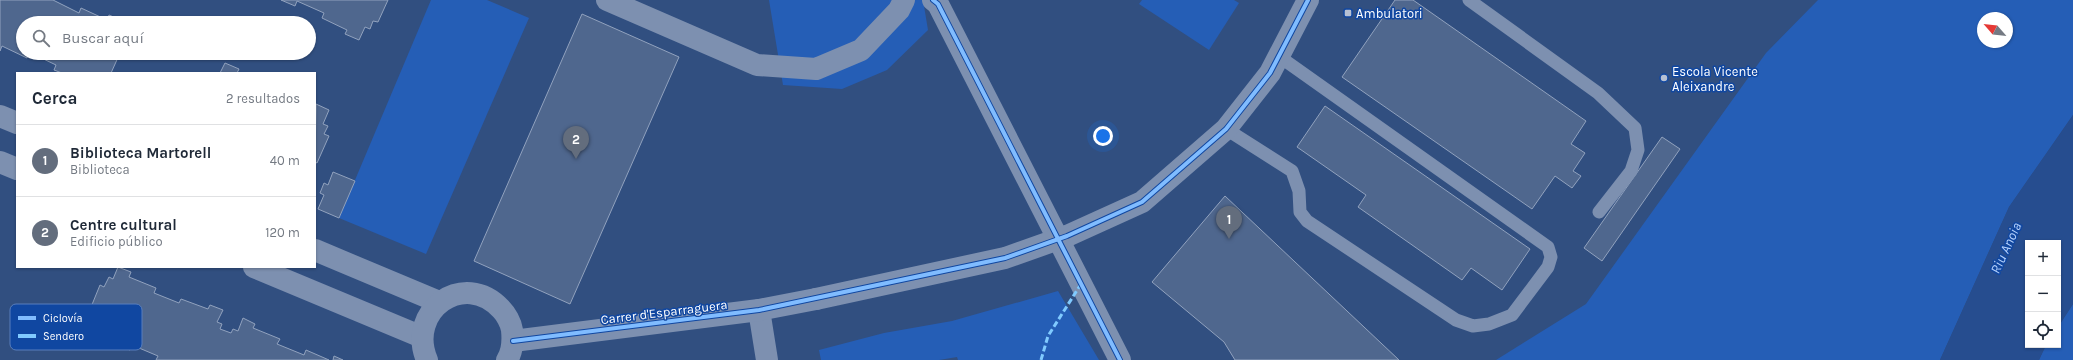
<!DOCTYPE html>
<html lang="es">
<meta charset="utf-8">
<style>
body{margin:0;font-family:Karla,sans-serif;background:#f6f6f7;color:#1f2937}
.controls{position:absolute;right:12px;bottom:12px;display:grid;overflow:hidden;border-radius:0px;box-shadow:0 1px 3px #0004}
.controls button{width:36px;height:36px;display:grid;place-items:center;padding:0;border:0;border-bottom:1px solid #e0e1e3;background:#fff;color:#1f2937;font:20px sans-serif}
.compass{position:absolute;left:1977px;top:12px;width:36px;height:36px;border-radius:50%;background:#fff;box-shadow:0 1px 3px #0004;rotate:298deg}
.you{position:absolute;left:1103px;top:136px;width:14px;height:14px;margin:-10px;border:3px solid #fff;border-radius:50%;background:#1a73e8;box-shadow:0 0 0 6px #1a73e833}
.badge{display:grid;place-items:center;width:26px;height:26px;border-radius:50%;background:#636d7d;color:#fff;font-size:13px;font-weight:700}
.pin{position:absolute;translate:-50% -33px;filter:drop-shadow(0 1px 2px #0008)}
.pin::after{content:'';position:absolute;top:21px;width:14px;height:12px;background:inherit;clip-path:polygon(0 0,100% 0,50% 100%)}
.list{margin:0;padding:0;list-style:none}
h2{display:flex;justify-content:space-between;align-items:center;height:52px;margin:0;padding:0 16px;font-size:17px}
h2 small{font-size:13px;font-weight:400;color:#747a83}
.list li{display:grid;grid-template-columns:26px 1fr auto;gap:12px;align-items:center;box-sizing:border-box;height:72px;padding:0 16px;border-top:1px solid #e0e1e3}
.list b{display:block;font-size:15px;white-space:nowrap}
.list p{margin:0;font-size:13px;white-space:nowrap;color:#747a83}
.list em{font-size:13px;font-style:normal;color:#747a83}
.icon{flex:none;width:22px;height:22px;fill:none;stroke:currentColor;stroke-width:2;stroke-linecap:round;stroke-linejoin:round}
.map{position:relative;flex:none;width:2073px;height:360px;overflow:hidden}
.search{position:absolute;background:#fff;box-shadow:0 1px 3px #0004;left:16px;top:16px;width:300px;height:44px;display:flex;align-items:center;gap:10px;box-sizing:border-box;padding:0 14px;border-radius:22px;color:#747a83;font-size:15px}
.panel{position:absolute;background:#fff;box-shadow:0 1px 3px #0004;left:16px;top:72px;width:300px;height:196px;border-radius:0px}
.map>svg:first-child{display:block}
.green{fill:#255eb6;fill-rule:evenodd}
.water{fill:#264d8f}
.building{fill:#4f678e;stroke:#91a2be}
.lines{fill:none;stroke-linecap:round;stroke-linejoin:round}
.lane{stroke:#7d90b0;stroke-width:13}
.street{stroke:#7d90b0;stroke-width:22}
.street-bridge{stroke:#7d90b0;stroke-width:22}
.quiet{stroke:#80caff;stroke-width:3;stroke-dasharray:6 3;stroke-linecap:butt}
.cycleway-casing{stroke:#1047a1;stroke-width:6}
.cycleway{stroke:#80bcff;stroke-width:4}
.poi-dot{fill:#b7c1d3;stroke:#1047a1;stroke-width:1.5}
.labels{text-anchor:middle;dominant-baseline:central;stroke-width:3;stroke-linejoin:round;paint-order:stroke}
.poi-label{font-size:13px;fill:#fff;stroke:#1047a1;text-anchor:start}
.street-label{font-size:13px;fill:#fff;stroke:#1047a1}
.water-label{font-size:14px;font-style:italic;fill:#b5d1fc;stroke:#1047a1}
.key{fill:#1047a1;stroke:#587ebd;stroke-width:1}
.key-label{font-size:11px;fill:#fff}
</style>
<div class="map">
<svg width="2073" height="360" viewBox="0 0 2073 360">
<rect width="100%" height="100%" fill="#314f80"/>
<g class="green">
<path d="M 431,0 L 487,0 L 529,18 L 426,254 L 339,218 Z"/>
<path d="M 769,0 L 923,0 L 928,30 L 887,70 L 842,89 L 783,85 Z"/>
<path d="M 1142,0 L 1234,0 L 1239,3 L 1209,50 L 1139,4 Z"/>
<path d="M 1818,0 L 2073,0 L 2073,115 L 2009,207 L 1940,360 L 1496,360 L 1586,304 L 1766,53 ZM 1983,18 L 2007,18 L 2007,42 L 1983,42 Z"/>
<path d="M 1058,291 L 1099,360 L 958,360 L 957,357 L 939,360 L 821,360 L 819,350 L 884,333 L 952,321 Z"/>
<path d="M 2073,304 L 2073,360 L 2039,360 L 2046,345 L 2058,345 L 2058,327 Z"/>
</g>
<path class="water" d="M 2073,115 L 2073,304 L 2058,327 L 2058,243 L 2028,243 L 2028,345 L 2046,345 L 2039,360 L 1940,360 L 2009,207 Z"/>
<g class="building">
<path d="M 0,0 L 53,0 L 79,13 L 81,8 L 107,20 L 109,15 L 123,21 L 122,23 L 23,23 L 23,53 L 29,53 L 27,58 L 2,46 L 0,51 Z"/>
<path d="M 281,0 L 388,0 L 378,22 L 373,21 L 370,29 L 365,27 L 359,40 L 345,34 L 347,30 L 322,18 L 324,13 L 297,1 L 295,6 Z"/>
<path d="M 1395,0 L 1413,0 L 1586,121 L 1571,144 L 1585,153 L 1573,171 L 1581,176 L 1572,188 L 1555,176 L 1532,209 L 1342,77 Z"/>
<path d="M 582,14 L 679,57 L 570,304 L 474,261 Z"/>
<path d="M 31,53 L 120,53 L 111,73 L 62,73 L 54,70 L 56,65 Z"/>
<path d="M 225,63 L 239,69 L 237,73 L 220,73 Z"/>
<path d="M 316,104 L 329,110 L 323,124 L 328,126 L 324,134 L 329,136 L 317,163 L 315,162 Z"/>
<path d="M 1325,106 L 1530,249 L 1502,290 L 1471,268 L 1462,280 L 1358,207 L 1366,195 L 1297,147 Z"/>
<path d="M 1662,137 L 1680,149 L 1602,261 L 1584,248 Z"/>
<path d="M 333,172 L 355,181 L 339,218 L 318,209 L 324,195 L 320,193 L 324,183 L 328,185 Z"/>
<path d="M 1225,196 L 1399,360 L 1235,360 L 1224,342 L 1152,282 Z"/>
<path d="M 118,267 L 131,272 L 129,277 L 156,288 L 154,293 L 179,303 L 181,299 L 208,309 L 210,305 L 223,310 L 217,322 L 222,324 L 220,329 L 231,333 L 233,329 L 238,331 L 243,318 L 255,324 L 253,328 L 280,339 L 277,344 L 304,355 L 306,350 L 329,360 L 156,360 L 158,356 L 132,345 L 130,350 L 103,339 L 101,344 L 89,339 L 94,326 L 89,324 L 94,314 L 89,312 L 100,285 L 104,287 L 109,277 L 113,279 Z"/>
<path d="M 334,356 L 343,360 L 333,360 Z"/>
</g>
<g class="lines">
<g class="lane">
<path d="M 1469,0 L 1598,93 L 1635,128 L 1638,150 L 1631,171 L 1599,212"/>
<path d="M 1226,129 L 1292,171 L 1299,191 L 1300,212 L 1307,221 L 1456,320 L 1473,326 L 1489,324 L 1512,315 L 1548,267 L 1551,257 L 1548,247 L 1280,57"/>
</g>
<g class="street">
<path d="M 607,0 L 757,65 L 816,69 L 861,50 L 899,10 L 904,0"/>
<path d="M 933,0 L 938,4 L 1120,360"/>
<path d="M 0,116 L 17,123"/>
<path d="M 0,162 L 17,169"/>
<path d="M 1067,236 L 1142,202 L 1226,129 L 1270,73 L 1308,0"/>
<path d="M 315,250 L 439,302"/>
<path d="M 254,267 L 422,337"/>
<path d="M 759,310 L 767,360"/>
<path d="M 513,341 L 759,310 L 816,299"/>
<path d="M 427,360 C 406,311 464,269 501,309 C 506,314 511,323 512,330 C 513,340 513,351 507,360"/>
</g>
<path class="street-bridge" d="M 816,299 L 1005,258 L 1067,236"/>
<path class="quiet" d="M 1041,360 L 1048,336 L 1081,284"/>
<g class="cycleway-casing">
<g id="cycleway">
<path d="M 933,0 L 938,4 L 1120,360"/>
<path d="M 513,341 L 759,310 L 1005,258 L 1067,236 L 1142,202 L 1226,129 L 1270,73 L 1308,0"/>
</g>
</g>
<use href="#cycleway" class="cycleway"/>
</g>
<g class="poi-dot">
<rect x="1344" y="9" width="8" height="8" rx="2"/>
<circle cx="1664" cy="78" r="4"/>
</g>
<g class="labels">
<g class="poi-label">
<text x="1356" y="13">Ambulatori</text>
<text x="1672" y="71">Escola Vicente<tspan x="1672" dy="15">Aleixandre</tspan></text>
</g>
<g class="street-label">
<text transform="translate(664 312) rotate(-7)">Carrer d'Esparraguera</text>
</g>
<g class="water-label">
<text transform="translate(2006 248) rotate(-65)">Riu Anoia</text>
</g>
</g>
<rect x="10" y="304" width="132" height="46" rx="6" class="key"/>
<rect x="18" y="316" width="18" height="4" fill="#80bcff"/>
<rect x="18" y="334" width="18" height="4" fill="#80caff"/>
<g class="key-label">
<text x="43" y="322">Ciclovía</text>
<text x="43" y="340">Sendero</text>
</g>
</svg>
<div class="controls">
<button>+</button>
<button>−</button>
<button><svg class="icon" aria-label="locate" viewBox="0 0 24 24"><circle cx="12" cy="12" r="6"/><path d="M12 2v4M12 18v4M2 12h4M18 12h4"/></svg></button>
</div>
<svg class="compass" viewBox="-18 -18 36 36"><path d="M0-13l5 13h-10z" fill="#e53935"/><path d="M0 13l5-13h-10z" fill="#747a83"/></svg>
<div class="you"></div>
<div class="pin badge" style="left:1229px;top:239px">1</div>
<div class="pin badge" style="left:576px;top:159px">2</div>
<div class="search"><svg class="icon" aria-label="search" viewBox="0 0 24 24"><circle cx="10" cy="10" r="6"/><path d="M15 15l6 6"/></svg>Buscar aquí</div>
<section class="panel">
<h2>Cerca<small>2 resultados</small></h2>
<ul class="list">
<li><span class="badge">1</span><div><b>Biblioteca Martorell</b><p>Biblioteca</p></div><em>40 m</em></li>
<li><span class="badge">2</span><div><b>Centre cultural</b><p>Edificio público</p></div><em>120 m</em></li>
</ul>
</section>
</div>
